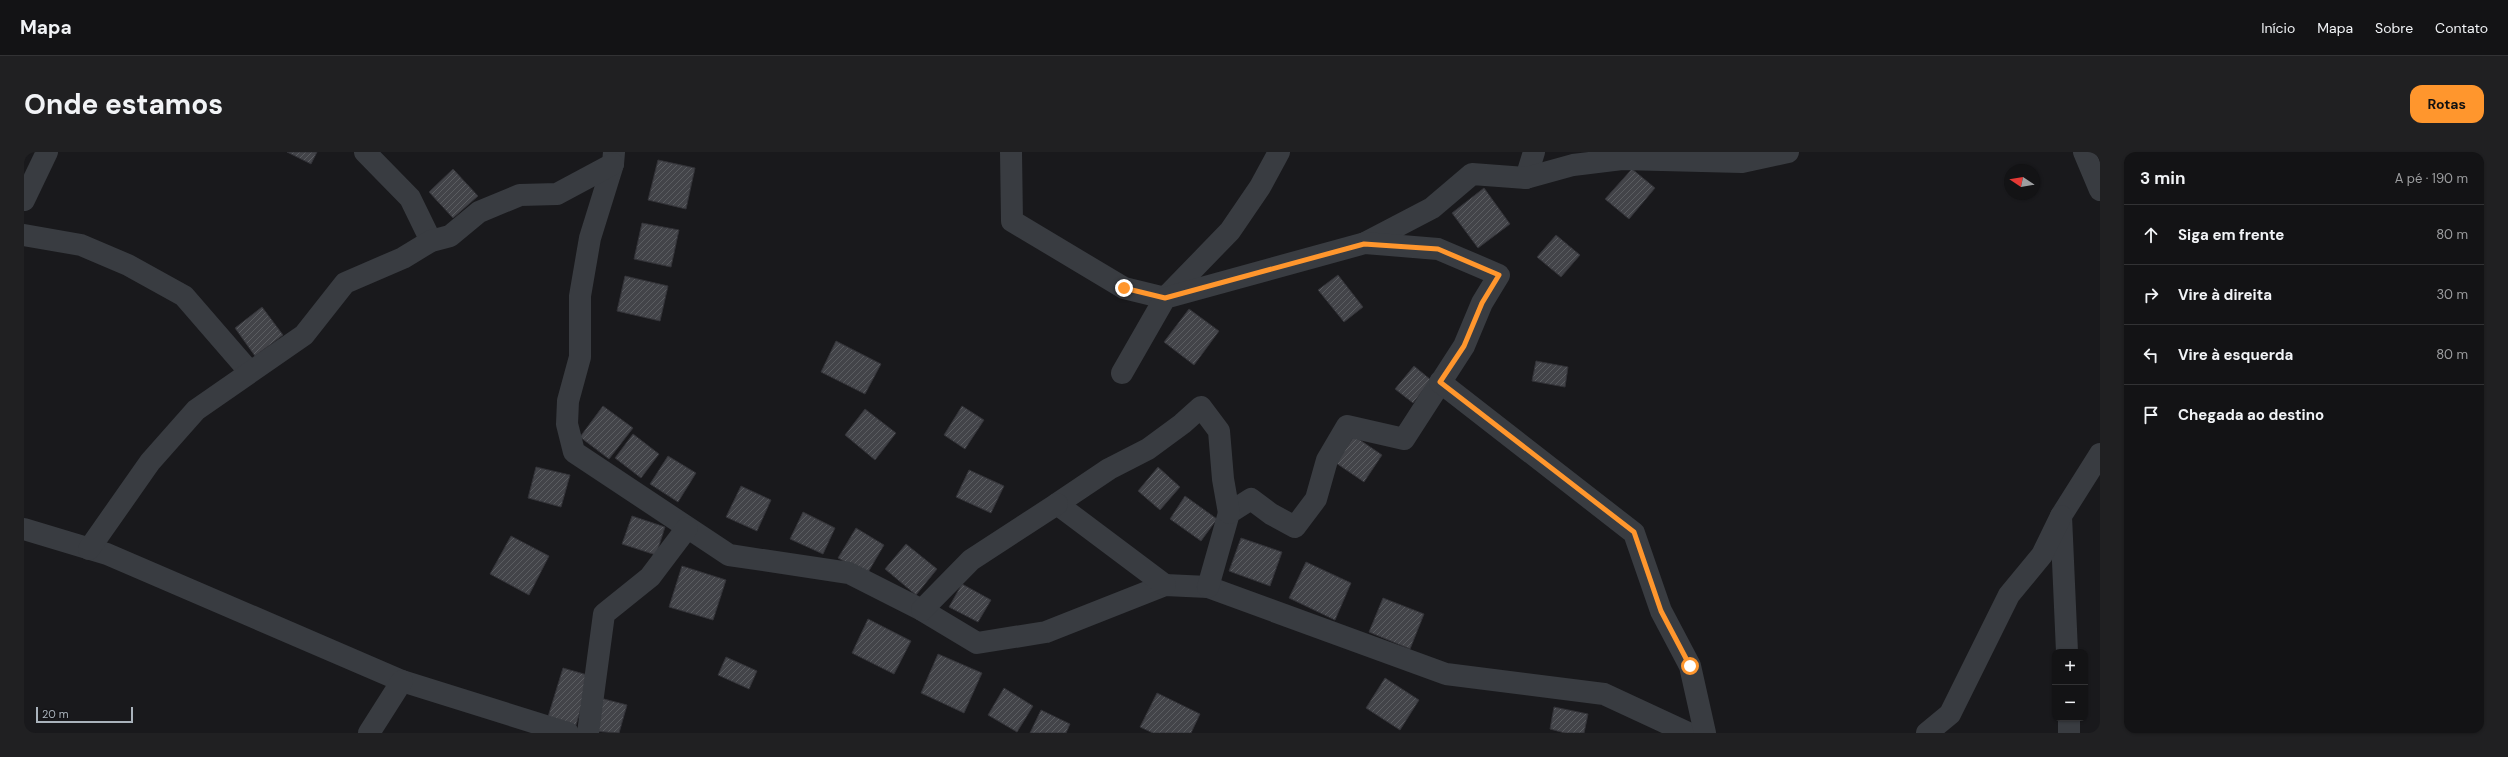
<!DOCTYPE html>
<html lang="pt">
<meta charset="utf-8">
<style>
body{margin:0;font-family:"DM Sans",sans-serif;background:#202022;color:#f1f3f6}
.controls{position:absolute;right:12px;bottom:12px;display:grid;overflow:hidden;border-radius:8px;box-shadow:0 1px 3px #0004}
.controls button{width:36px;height:36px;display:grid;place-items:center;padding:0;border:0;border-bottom:1px solid #323234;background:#131315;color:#f1f3f6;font:20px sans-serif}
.compass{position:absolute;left:1980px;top:12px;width:36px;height:36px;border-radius:50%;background:#131315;box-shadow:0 1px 3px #0004;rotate:282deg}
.scale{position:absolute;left:12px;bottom:10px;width:97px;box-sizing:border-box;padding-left:4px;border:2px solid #aab3bc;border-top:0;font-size:11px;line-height:14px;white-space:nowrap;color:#aab3bc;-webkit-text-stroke:3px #141417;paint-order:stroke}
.stop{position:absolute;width:12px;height:12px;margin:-9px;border:3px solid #ff962d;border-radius:50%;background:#fff}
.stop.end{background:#ff962d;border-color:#fff;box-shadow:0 1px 4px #0008}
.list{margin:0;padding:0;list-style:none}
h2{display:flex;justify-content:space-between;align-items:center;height:52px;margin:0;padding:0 16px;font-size:17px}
h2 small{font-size:13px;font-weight:400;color:#9d9ea0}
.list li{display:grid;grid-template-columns:26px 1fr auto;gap:12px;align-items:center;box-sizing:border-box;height:60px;padding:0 16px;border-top:1px solid #323234}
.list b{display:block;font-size:15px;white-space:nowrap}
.list em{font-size:13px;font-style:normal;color:#9d9ea0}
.icon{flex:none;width:22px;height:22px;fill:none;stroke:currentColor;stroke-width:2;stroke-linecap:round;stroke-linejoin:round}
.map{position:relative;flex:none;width:2076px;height:581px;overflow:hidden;border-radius:12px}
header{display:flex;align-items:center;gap:24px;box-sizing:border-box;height:56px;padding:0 20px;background:#131315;border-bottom:1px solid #323234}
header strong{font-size:19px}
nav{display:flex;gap:22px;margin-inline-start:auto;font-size:14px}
.intro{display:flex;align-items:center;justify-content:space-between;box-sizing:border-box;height:96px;padding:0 24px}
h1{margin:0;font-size:28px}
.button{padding:10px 18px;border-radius:12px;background:#ff962d;color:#111;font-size:14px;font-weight:700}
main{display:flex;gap:24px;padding:0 24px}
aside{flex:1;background:#131315;border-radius:12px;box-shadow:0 1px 3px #0004}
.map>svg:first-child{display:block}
.building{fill:url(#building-hatch);stroke:#333338}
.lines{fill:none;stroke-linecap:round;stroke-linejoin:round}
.minor{stroke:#393c41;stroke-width:22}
.route{stroke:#ff962d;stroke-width:5}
</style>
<header>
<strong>Mapa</strong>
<nav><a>Início</a><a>Mapa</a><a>Sobre</a><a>Contato</a></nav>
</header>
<div class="intro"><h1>Onde estamos</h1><a class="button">Rotas</a></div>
<main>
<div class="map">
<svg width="2076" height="581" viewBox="0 0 2076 581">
<defs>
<pattern id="building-hatch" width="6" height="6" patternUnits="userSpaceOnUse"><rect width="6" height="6" fill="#434449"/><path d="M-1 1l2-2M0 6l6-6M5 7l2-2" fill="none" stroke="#5b5d61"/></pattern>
</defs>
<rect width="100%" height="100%" fill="#19191c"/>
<g class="building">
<path d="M 263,0 L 293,0 L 287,12 Z"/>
<path d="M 634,8 L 671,16 L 662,57 L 624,48 Z"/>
<path d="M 429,17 L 454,44 L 429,66 L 405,40 Z"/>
<path d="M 1608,17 L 1631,36 L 1605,67 L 1581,47 Z"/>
<path d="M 1460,36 L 1486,72 L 1454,96 L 1428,61 Z"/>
<path d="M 618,71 L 655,78 L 647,115 L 610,107 Z"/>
<path d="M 1532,83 L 1556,103 L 1537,125 L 1513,105 Z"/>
<path d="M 1314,123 L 1339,155 L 1320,170 L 1294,138 Z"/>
<path d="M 601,124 L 644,134 L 636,169 L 593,159 Z"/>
<path d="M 238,155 L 259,183 L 231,204 L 211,176 Z"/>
<path d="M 1165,157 L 1195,179 L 1170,213 L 1140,190 Z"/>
<path d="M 812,189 L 857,212 L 841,242 L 797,220 Z"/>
<path d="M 1512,209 L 1544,215 L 1541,235 L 1508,229 Z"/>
<path d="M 1390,214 L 1407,228 L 1389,251 L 1371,237 Z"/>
<path d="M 579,254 L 609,276 L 585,307 L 556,285 Z"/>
<path d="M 938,254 L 960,268 L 941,297 L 920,283 Z"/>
<path d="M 841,257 L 872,281 L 851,308 L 821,283 Z"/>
<path d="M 609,282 L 635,302 L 617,326 L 591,306 Z"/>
<path d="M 1330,284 L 1358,303 L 1340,330 L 1312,311 Z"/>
<path d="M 644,304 L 672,321 L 654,350 L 626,332 Z"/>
<path d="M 512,315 L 546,323 L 537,355 L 504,346 Z"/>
<path d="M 1134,315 L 1156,335 L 1136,358 L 1114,339 Z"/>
<path d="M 945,318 L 980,334 L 967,361 L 932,345 Z"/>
<path d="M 717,334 L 747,348 L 733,379 L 702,365 Z"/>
<path d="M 1161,344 L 1193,367 L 1177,389 L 1146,367 Z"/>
<path d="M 779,360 L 811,376 L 799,402 L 766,387 Z"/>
<path d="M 608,364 L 641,375 L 632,403 L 598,392 Z"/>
<path d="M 832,376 L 860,393 L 843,422 L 814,406 Z"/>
<path d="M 487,384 L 525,404 L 505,443 L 466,422 Z"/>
<path d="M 1217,386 L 1258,400 L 1246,434 L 1205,419 Z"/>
<path d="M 882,392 L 913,417 L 892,443 L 861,417 Z"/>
<path d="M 1282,410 L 1327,431 L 1311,468 L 1265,446 Z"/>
<path d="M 658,414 L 702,428 L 689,468 L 645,455 Z"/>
<path d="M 938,432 L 967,448 L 954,470 L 925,455 Z"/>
<path d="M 1359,446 L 1400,462 L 1386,497 L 1345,480 Z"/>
<path d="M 844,467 L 887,489 L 870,522 L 828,501 Z"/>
<path d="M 914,502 L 958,521 L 940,561 L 897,541 Z"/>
<path d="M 702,505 L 733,519 L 725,537 L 694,523 Z"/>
<path d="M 539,516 L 567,524 L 551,576 L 523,568 Z"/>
<path d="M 1361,526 L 1395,548 L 1376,578 L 1342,556 Z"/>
<path d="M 980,536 L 1009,554 L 993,580 L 964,563 Z"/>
<path d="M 1133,541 L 1176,562 L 1167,581 L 1129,581 L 1116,575 Z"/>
<path d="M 576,546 L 603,553 L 595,581 L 568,579 Z"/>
<path d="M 1530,555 L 1564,562 L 1560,581 L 1541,581 L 1526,577 Z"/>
<path d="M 1017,558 L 1046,572 L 1042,581 L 1006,581 Z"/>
</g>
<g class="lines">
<g class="minor">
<path d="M 341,0 L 386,46 L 407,89"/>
<path d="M 590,0 L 589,12 L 566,86 L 556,144 L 556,205 L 544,249 L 543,272 L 550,300 L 705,403 L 825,421 L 898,458 L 953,491 L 1022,480 L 1141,433 L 1184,435 L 1422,522 L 1580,542 L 1664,581"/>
<path d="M 987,0 L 988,69 L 1100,136 L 1141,146 L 1206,79 L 1236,35 L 1255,0"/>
<path d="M 2060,0 L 2076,38"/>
<path d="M 1502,26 L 1510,0"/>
<path d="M 0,48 L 23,0"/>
<path d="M 0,83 L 57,93 L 104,113 L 160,144 L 225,219"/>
<path d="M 1341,91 L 1408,56 L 1448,22 L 1502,26 L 1549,13 L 1598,7 L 1718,10 L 1764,0"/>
<path d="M 1098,221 L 1141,146 L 1341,91 L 1414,97 L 1475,123 L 1458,151 L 1440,194 L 1380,287 L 1323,274 L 1303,308 L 1292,347 L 1271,375 L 1247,362 L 1227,347 L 1205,361 L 1184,435"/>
<path d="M 1416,230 L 1610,381 L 1637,459 L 1666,514 L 1681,581"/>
<path d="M 0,377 L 83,402 L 378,529 L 544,581"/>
<path d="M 65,397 L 126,310 L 172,258 L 280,183 L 321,131 L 379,106 L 407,89 L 426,84 L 455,60 L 496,43 L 533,42 L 589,12"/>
<path d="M 1141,433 L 1033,352 L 1085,317 L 1124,297 L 1158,272 L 1177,255 L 1195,279 L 1199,327 L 1205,361"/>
<path d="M 898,458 L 947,408 L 1033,352"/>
<path d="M 2043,500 L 2037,364 L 2076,302"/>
<path d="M 345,581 L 378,529"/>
<path d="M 564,581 L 580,462 L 626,425 L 663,376"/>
<path d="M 1903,581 L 1926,562 L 1985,443 L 2018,403 L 2037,364"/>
<path d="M 2045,581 L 2045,566"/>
</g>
</g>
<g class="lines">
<path class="route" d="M 1100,136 L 1141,146 L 1340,92 L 1414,97 L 1475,123 L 1458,151 L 1440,194 L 1416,230 L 1610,380 L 1637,459 L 1666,514"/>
</g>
</svg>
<div class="controls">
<button>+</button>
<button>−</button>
</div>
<svg class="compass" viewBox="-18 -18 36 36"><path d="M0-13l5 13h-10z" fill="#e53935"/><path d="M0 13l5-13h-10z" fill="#9d9ea0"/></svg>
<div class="scale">20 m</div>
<div class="stop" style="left:1666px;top:514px"></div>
<div class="stop end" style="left:1100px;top:136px"></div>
</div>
<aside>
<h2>3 min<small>A pé · 190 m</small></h2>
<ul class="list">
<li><svg class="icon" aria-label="ahead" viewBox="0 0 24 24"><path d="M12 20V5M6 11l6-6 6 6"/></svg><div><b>Siga em frente</b></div><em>80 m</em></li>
<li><svg class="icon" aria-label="right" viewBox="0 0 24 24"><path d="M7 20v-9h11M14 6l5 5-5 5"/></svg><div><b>Vire à direita</b></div><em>30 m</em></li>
<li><svg class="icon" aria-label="left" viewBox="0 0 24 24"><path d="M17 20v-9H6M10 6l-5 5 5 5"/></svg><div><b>Vire à esquerda</b></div><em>80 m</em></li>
<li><svg class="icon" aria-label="arrive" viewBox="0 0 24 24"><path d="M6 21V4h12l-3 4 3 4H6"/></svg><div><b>Chegada ao destino</b></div></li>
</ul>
</aside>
</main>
